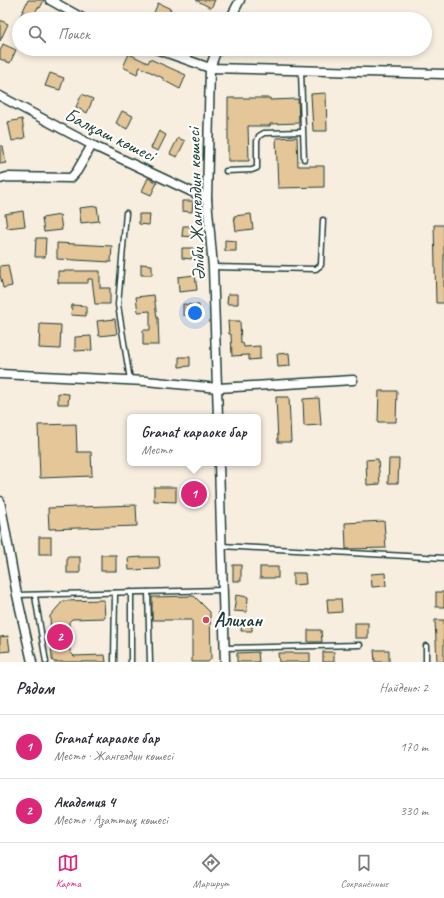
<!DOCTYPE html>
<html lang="ru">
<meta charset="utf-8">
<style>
body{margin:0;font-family:Caveat,sans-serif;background:#f2f2f3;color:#2b2b33}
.you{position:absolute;left:195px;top:313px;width:14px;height:14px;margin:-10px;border:3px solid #fff;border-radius:50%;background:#1a73e8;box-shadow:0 0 0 6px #1a73e833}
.badge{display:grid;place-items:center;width:26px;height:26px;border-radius:50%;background:#db2777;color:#fff;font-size:13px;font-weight:700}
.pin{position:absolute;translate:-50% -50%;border:2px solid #fff;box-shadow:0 1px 4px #0006}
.popup{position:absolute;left:127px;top:414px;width:134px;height:52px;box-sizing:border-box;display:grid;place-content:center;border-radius:6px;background:#fff;filter:drop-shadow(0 1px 3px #0005);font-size:13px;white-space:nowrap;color:#7c7c81}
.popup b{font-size:15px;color:#2b2b33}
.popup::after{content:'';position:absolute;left:50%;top:100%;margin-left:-8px;border:8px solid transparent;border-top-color:#fff}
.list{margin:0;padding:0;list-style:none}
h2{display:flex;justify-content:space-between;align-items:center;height:52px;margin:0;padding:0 16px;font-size:17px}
h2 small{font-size:13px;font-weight:400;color:#7c7c81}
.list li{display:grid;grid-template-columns:26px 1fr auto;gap:12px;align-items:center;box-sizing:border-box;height:64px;padding:0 16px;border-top:1px solid #e1e1e2}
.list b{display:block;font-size:15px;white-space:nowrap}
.list p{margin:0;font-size:13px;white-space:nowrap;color:#7c7c81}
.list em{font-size:13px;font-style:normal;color:#7c7c81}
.icon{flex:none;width:22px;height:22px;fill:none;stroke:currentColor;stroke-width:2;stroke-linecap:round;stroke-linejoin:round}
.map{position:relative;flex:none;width:444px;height:662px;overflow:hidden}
.search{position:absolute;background:#fff;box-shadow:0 2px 6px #0003;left:12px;right:12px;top:12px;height:44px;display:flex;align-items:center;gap:10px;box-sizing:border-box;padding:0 14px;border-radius:22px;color:#7c7c81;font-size:15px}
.sheet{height:180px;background:#fff}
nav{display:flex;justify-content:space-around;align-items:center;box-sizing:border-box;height:56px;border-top:1px solid #e1e1e2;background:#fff;font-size:11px;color:#7c7c81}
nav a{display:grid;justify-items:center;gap:2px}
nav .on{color:#db2777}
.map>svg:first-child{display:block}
.building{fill:#e4c698;stroke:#1f3d34}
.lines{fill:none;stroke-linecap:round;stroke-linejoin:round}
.lane-casing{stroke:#1f3d34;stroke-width:7}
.street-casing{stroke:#1f3d34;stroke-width:11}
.lane{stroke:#fff;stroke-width:4}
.street{stroke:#fff;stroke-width:8}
.poi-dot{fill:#d1495b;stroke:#fff;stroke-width:1.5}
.labels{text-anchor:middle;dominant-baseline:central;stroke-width:4;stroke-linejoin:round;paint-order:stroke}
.street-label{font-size:19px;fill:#1f3d34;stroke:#fff}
.poi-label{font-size:19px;font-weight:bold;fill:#1f3d34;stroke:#fff;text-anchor:start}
</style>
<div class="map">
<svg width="444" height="662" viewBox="0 0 444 662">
<rect width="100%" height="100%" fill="#f7eee0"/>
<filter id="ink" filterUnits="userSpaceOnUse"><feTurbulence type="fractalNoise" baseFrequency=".025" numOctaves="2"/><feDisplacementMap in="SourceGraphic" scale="8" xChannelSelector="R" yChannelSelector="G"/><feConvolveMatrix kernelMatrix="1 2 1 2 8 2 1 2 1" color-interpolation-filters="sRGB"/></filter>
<g filter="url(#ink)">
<g class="building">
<path d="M 28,0 L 44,0 L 40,8 L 38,7 L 32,19 L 19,19 Z"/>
<path d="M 196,0 L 215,0 L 211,8 Z"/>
<path d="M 158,3 L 171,9 L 166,19 L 161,19 L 153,15 Z"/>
<path d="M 0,20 L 8,24 L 0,41 Z"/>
<path d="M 3,44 L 16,50 L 10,63 L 0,59 L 0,51 Z"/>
<path d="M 129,54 L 148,63 L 150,59 L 186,75 L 180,89 L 163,80 L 163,78 L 140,67 L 137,74 L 123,67 Z"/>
<path d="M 50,73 L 64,78 L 60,90 L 45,86 Z"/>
<path d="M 326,93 L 327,131 L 313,131 L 311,94 Z"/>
<path d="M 82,94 L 93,99 L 87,113 L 76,107 Z"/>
<path d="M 228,98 L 270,98 L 270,100 L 298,99 L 299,123 L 270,124 L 270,126 L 248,126 L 249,161 L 228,161 Z"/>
<path d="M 122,111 L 133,116 L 127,129 L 116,123 Z"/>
<path d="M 22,119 L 25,138 L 12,141 L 8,122 Z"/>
<path d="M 159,131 L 166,135 L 158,151 L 151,148 Z"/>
<path d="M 297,137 L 298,166 L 324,166 L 324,187 L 278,188 L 276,138 Z"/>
<path d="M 178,138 L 185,141 L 177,157 L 170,154 Z"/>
<path d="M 0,146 L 3,146 L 6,163 L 0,164 Z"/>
<path d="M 148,178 L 157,183 L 151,195 L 142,191 Z"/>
<path d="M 182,201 L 193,201 L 192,212 L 182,211 Z"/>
<path d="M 97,206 L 99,221 L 81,223 L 79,208 Z"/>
<path d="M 23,211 L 25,226 L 7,228 L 5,214 Z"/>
<path d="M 139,214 L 150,214 L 149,225 L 139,224 Z"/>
<path d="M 251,214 L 253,229 L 236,231 L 234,216 Z"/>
<path d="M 60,215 L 62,230 L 44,232 L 42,218 Z"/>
<path d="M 434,225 L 444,225 L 444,303 L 436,303 Z"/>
<path d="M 183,226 L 193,226 L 193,237 L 182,236 Z"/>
<path d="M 36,238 L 46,238 L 45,257 L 35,257 Z"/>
<path d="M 225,240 L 236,241 L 236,251 L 225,251 Z"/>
<path d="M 57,243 L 112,246 L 111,262 L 57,259 Z"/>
<path d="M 182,248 L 193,248 L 192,259 L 182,258 Z"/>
<path d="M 141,264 L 152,265 L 152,275 L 141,275 Z"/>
<path d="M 8,265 L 12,286 L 3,288 L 0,275 L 0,266 Z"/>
<path d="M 58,271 L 100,271 L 100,288 L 110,288 L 110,304 L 95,304 L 92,279 L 88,279 L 88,283 L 58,283 Z"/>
<path d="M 195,275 L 197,290 L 179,292 L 178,277 Z"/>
<path d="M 228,294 L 238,294 L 238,304 L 227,304 Z"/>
<path d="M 154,295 L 157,318 L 158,318 L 159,345 L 143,345 L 143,330 L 150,330 L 150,311 L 138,312 L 136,297 Z"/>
<path d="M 183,304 L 199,305 L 199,316 L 183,315 Z"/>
<path d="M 72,305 L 86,306 L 86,316 L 71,315 Z"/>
<path d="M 115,319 L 117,334 L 99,336 L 97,321 Z"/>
<path d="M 228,321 L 240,321 L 241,343 L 243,343 L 244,347 L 260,346 L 260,359 L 249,360 L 249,355 L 232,356 L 231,334 L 229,334 Z"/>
<path d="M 40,324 L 61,325 L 60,349 L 39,348 Z"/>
<path d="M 91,336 L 92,350 L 75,351 L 75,337 Z"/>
<path d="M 289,353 L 290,366 L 278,367 L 277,354 Z"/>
<path d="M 179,357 L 190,357 L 190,366 L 179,367 Z"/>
<path d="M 379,391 L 397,391 L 396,422 L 378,422 Z"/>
<path d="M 58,393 L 69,394 L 68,404 L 58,404 Z"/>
<path d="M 276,397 L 289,397 L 291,442 L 278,442 Z"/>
<path d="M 319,398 L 321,425 L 304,426 L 303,399 Z"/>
<path d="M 76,424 L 77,452 L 91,452 L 92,476 L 40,478 L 38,425 Z"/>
<path d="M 378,459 L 380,484 L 367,485 L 366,460 Z"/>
<path d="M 389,459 L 399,459 L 398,483 L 388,483 Z"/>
<path d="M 201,486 L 201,500 L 187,501 L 186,487 Z"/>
<path d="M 154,487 L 176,487 L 176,502 L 154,501 Z"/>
<path d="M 136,505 L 137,526 L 49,529 L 48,508 Z"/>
<path d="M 384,521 L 386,548 L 346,549 L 345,523 Z"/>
<rect x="39" y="537" width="12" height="17"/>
<rect x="101" y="555" width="15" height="16"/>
<rect x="67" y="557" width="13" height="16"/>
<path d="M 143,557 L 159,557 L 160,569 L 129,570 L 128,558 Z"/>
<rect x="233" y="565" width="8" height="16"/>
<rect x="260" y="567" width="18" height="11"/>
<path d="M 293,573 L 305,573 L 306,584 L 293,585 Z"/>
<path d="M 385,573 L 386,586 L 372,587 L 371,574 Z"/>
<rect x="436" y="592" width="8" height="15"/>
<path d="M 236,595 L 248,597 L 247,612 L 234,611 Z"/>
<path d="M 194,596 L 210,612 L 211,659 L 208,662 L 192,662 L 192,620 L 152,620 L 152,597 Z"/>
<path d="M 327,599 L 341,599 L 342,612 L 328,613 Z"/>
<path d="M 104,600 L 105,618 L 72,619 L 69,622 L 70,652 L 74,656 L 105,655 L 106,662 L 54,662 L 52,660 L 50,616 L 63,601 Z"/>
<path d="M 435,620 L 444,620 L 444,662 L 437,662 Z"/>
<path d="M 242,621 L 252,621 L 252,631 L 241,631 Z"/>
<rect x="355" y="623" width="13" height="15"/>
<path d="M 308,630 L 321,630 L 322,642 L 308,642 Z"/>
<path d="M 8,636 L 10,651 L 0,652 L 0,637 Z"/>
<path d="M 374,650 L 389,650 L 389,662 L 375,662 Z"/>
<path d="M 258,652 L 259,662 L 237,662 L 237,653 Z"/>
<rect x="323" y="652" width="11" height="10"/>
<path d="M 278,653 L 310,653 L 310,662 L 279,662 Z"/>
</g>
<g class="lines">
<g class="lane-casing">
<g id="lane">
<path d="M 301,71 L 304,159"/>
<path d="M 226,171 L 252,170 L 257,168 L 257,141 L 259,136 L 264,133 L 302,132"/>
<path d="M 126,213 L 118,305 L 130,380"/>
<path d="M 213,267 L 316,269 L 321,265 L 323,220"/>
<path d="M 221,546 L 444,558"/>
<path d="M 131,592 L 131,662"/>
<path d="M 148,592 L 150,662"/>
<path d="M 17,595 L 222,590"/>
<path d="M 35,596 L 46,662"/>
<path d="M 225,648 L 360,645"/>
<path d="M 114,662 L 115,593"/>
<path d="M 426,662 L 426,646"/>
</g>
</g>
<g class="street-casing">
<g id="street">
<path d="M 50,0 L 84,19"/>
<path d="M 230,19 L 240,0"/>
<path d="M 156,49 L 210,68 L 444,74"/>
<path d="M 217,49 L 210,68 L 207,199 L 213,267 L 218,417"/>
<path d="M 0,96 L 92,145 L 207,199"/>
<path d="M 0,179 L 7,177 L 71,178 L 77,171 L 92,145"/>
<path d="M 0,374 L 146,381 L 218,388 L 353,380"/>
<path d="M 219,463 L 225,662"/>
<path d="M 0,501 L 17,595 L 32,662"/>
</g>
</g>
<use href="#lane" class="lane"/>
<use href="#street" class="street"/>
</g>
</g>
<circle class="poi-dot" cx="206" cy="620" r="4"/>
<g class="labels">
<g class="street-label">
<text transform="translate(110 135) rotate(26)">Балқаш көшесі</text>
<text transform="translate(196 204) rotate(-92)">Әліби Жангелдин көшесі</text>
</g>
<g class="poi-label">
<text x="214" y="620">Алихан</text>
</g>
</g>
</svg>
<div class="you"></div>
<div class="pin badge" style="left:194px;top:494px">1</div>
<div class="popup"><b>Granat караоке бар</b>Место</div>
<div class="pin badge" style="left:60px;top:637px">2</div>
<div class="search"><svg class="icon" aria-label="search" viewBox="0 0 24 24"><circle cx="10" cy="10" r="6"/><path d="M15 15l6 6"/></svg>Поиск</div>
</div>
<section class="sheet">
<h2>Рядом<small>Найдено: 2</small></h2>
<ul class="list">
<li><span class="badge">1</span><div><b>Granat караоке бар</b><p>Место · Жангелдин көшесі</p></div><em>170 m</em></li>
<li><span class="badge">2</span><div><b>Академия 4</b><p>Место · Азаттық көшесі</p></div><em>330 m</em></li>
</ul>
</section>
<nav>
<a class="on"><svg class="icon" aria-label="map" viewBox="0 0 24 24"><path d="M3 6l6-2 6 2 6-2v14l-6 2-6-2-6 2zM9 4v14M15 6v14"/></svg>Карта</a>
<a><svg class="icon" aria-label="directions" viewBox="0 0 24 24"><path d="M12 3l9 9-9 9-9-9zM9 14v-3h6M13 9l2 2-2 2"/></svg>Маршрут</a>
<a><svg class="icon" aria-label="saved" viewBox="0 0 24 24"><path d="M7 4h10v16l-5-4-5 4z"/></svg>Сохранённые</a>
</nav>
